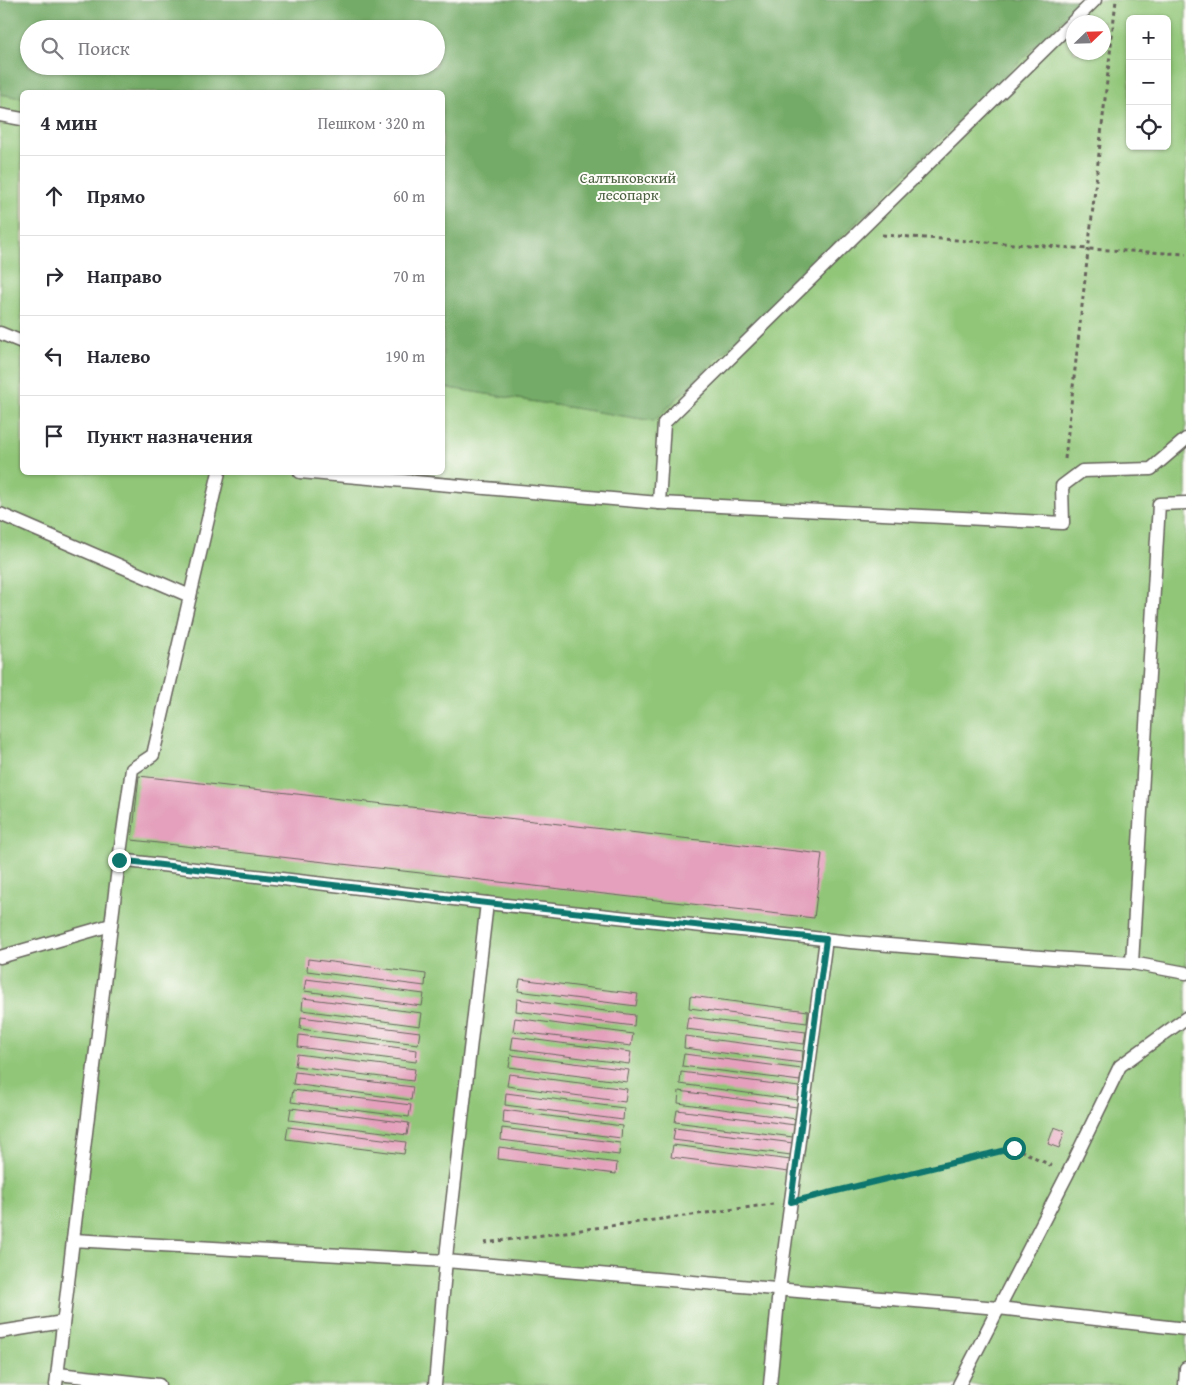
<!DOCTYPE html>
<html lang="ru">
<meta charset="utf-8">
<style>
body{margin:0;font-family:"Gentium Book Plus",serif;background:#f7f7f7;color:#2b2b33}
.controls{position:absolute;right:15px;top:15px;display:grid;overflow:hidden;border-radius:8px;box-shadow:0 1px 4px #0004}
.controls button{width:45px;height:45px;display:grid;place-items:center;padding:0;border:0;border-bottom:1px solid #e1e1e2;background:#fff;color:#2b2b33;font:25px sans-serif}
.compass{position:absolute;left:1066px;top:15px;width:45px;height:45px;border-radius:50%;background:#fff;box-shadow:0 1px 4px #0004;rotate:67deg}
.stop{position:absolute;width:15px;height:15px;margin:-11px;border:4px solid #0f766e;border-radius:50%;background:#fff}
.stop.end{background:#0f766e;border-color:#fff;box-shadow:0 1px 5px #0008}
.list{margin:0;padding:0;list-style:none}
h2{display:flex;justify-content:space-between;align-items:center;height:65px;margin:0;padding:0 20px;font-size:21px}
h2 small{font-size:16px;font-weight:400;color:#7c7c81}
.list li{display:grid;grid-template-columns:32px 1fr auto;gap:15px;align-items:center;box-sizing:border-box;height:80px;padding:0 20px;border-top:1px solid #e1e1e2}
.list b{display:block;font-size:19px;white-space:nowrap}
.list em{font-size:16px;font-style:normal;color:#7c7c81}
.icon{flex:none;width:28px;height:28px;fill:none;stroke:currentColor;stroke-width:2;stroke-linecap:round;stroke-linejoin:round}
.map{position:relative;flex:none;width:1186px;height:1385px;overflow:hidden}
.search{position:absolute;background:#fff;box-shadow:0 1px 4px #0004;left:20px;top:20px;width:425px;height:55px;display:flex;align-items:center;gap:12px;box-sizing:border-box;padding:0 18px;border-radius:28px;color:#7c7c81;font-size:19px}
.panel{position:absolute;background:#fff;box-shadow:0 1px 4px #0004;left:20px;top:90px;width:425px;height:385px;border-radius:8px}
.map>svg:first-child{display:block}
.green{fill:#91c678;stroke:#56714a;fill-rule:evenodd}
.forest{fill:#74ab68;stroke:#486442;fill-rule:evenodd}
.building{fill:#e4a0bc}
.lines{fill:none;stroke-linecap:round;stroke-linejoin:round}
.lane-casing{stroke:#66645c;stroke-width:15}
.path{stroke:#66645c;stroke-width:3;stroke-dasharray:4 4;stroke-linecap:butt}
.lane{stroke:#fff;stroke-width:12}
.route{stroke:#0f766e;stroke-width:6}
.labels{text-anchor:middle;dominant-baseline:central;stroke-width:4;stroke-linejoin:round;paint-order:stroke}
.park-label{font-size:15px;fill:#4b6041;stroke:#fdfcf7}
</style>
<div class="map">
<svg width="1186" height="1385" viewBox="0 0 1186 1385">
<rect width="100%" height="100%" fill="#fdfcf7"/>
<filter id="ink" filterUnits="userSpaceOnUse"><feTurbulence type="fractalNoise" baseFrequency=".02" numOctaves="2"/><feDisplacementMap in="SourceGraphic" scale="10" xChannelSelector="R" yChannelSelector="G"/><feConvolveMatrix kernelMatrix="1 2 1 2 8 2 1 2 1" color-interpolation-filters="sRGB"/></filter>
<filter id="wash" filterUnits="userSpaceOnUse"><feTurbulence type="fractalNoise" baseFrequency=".0096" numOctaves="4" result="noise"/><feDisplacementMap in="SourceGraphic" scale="20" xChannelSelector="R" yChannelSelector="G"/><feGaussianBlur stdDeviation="1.12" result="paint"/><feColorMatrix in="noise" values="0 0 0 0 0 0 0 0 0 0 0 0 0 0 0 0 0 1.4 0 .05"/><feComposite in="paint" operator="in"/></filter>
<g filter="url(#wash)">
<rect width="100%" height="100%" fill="#f0ebd3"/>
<path class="green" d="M 1082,0 L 1186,0 L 1186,1385 L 0,1385 L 0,94 L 22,98 L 22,472 L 442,472 L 443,387 L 654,421 ZM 1130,19 L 1167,19 L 1167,146 L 1130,146 ZM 1074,22 L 1104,22 L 1104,52 L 1074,52 Z"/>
<path class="forest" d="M 0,0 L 1082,0 L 654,421 L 443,387 L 442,92 L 22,92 L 22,98 L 0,94 ZM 29,29 L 436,29 L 436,66 L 29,66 Z"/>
<g id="blocks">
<g class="building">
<path d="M 139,776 L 822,854 L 814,918 L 132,840 Z"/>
<path d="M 308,959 L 426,974 L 425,986 L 307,971 Z"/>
<path d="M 306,979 L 424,994 L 422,1006 L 304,991 Z"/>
<path d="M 520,979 L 638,994 L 636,1006 L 518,991 Z"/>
<path d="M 690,996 L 808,1011 L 807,1023 L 689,1008 Z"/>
<path d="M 303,998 L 422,1013 L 420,1026 L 302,1010 Z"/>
<path d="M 517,999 L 635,1015 L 634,1026 L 516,1011 Z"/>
<path d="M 301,1017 L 420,1032 L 418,1044 L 300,1029 Z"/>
<path d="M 688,1017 L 806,1032 L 804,1044 L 686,1029 Z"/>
<path d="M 515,1018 L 633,1034 L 631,1046 L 513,1031 Z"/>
<path d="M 299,1035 L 417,1050 L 416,1062 L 298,1047 Z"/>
<path d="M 685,1036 L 803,1051 L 802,1063 L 684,1048 Z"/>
<path d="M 513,1037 L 631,1052 L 629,1064 L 511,1049 Z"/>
<path d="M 297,1054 L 415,1069 L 413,1081 L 295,1066 Z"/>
<path d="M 684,1054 L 802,1069 L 800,1081 L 682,1066 Z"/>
<path d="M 511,1055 L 629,1070 L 627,1082 L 509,1067 Z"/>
<path d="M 295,1072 L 413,1087 L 411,1100 L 293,1084 Z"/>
<path d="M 681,1072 L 799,1087 L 798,1100 L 680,1084 Z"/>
<path d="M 509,1074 L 627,1089 L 625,1102 L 507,1086 Z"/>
<path d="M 293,1090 L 411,1105 L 409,1117 L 291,1102 Z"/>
<path d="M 679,1091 L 797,1107 L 796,1119 L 678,1103 Z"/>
<path d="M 506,1093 L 624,1108 L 623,1120 L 505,1105 Z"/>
<path d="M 291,1108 L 409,1123 L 407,1135 L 289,1120 Z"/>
<path d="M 504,1110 L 622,1126 L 621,1138 L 503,1123 Z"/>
<path d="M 677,1110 L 795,1125 L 793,1137 L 675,1122 Z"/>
<path d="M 288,1127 L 406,1142 L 404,1154 L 286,1139 Z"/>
<path d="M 1054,1127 L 1065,1131 L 1059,1148 L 1048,1144 Z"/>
<path d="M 502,1128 L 620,1143 L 619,1155 L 501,1140 Z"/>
<path d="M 675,1128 L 793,1143 L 791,1155 L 673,1140 Z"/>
<path d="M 673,1145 L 791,1160 L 789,1172 L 671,1157 Z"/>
<path d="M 499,1147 L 617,1163 L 616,1174 L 498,1159 Z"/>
</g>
</g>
</g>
<g filter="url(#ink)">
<use href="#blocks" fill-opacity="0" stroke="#66645c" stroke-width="1"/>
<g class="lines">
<g class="lane-casing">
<g id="lane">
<path d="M 1095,0 L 664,423 L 659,503 L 1063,523 L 1062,486 L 1082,471 L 1151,469 L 1186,439"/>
<path d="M 0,115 L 22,119"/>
<path d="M 0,333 L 22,342"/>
<path d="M 300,472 L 659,503"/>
<path d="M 0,514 L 190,596"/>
<path d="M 119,860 L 487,903 L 851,942 L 1053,958 L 1132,963 L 1186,973"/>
<path d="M 0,957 L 111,925"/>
<path d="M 1132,963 L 1159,504 L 1186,503"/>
<path d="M 73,1240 L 119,860 L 132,769 L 153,755 L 219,472"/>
<path d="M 0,1332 L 63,1322"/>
<path d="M 58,1374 L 159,1385"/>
<path d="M 56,1385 L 73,1240 L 446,1261 L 998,1308 L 1186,1329"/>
<path d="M 435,1385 L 447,1248 L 487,903"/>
<path d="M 770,1385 L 779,1290 L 826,939"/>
<path d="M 959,1385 L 1068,1173 L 1120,1066 L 1186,1018"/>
<path d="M 1185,1385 L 1186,1368"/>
</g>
</g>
<g class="path">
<path d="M 882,235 L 1089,249 L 1186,254"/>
<path d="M 1065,459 L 1116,0"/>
<path d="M 811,1197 L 1014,1147 L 1052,1166"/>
<path d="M 484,1243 L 773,1204"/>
</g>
<use href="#lane" class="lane"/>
</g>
</g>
<g class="lines" filter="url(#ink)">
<path class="route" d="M 119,860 L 487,903 L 826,939 L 791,1202 L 1014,1148"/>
</g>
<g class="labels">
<g class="park-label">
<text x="628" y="177">Салтыковский<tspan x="628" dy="17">лесопарк</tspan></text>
</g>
</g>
</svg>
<div class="controls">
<button>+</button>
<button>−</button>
<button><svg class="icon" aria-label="locate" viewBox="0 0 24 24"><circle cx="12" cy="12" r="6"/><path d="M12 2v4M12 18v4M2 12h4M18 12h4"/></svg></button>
</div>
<svg class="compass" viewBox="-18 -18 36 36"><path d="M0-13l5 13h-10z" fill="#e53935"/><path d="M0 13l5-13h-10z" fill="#7c7c81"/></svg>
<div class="stop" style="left:1014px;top:1148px"></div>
<div class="stop end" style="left:119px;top:860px"></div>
<div class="search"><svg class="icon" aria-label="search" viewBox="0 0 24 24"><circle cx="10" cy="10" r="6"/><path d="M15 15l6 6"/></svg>Поиск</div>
<section class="panel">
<h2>4 мин<small>Пешком · 320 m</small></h2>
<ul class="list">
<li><svg class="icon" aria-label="ahead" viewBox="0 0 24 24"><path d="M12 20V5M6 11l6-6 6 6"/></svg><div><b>Прямо</b></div><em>60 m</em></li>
<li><svg class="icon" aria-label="right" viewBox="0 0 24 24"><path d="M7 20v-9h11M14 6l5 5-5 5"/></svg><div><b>Направо</b></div><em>70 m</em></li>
<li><svg class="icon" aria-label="left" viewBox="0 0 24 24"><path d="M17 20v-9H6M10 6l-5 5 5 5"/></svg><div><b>Налево</b></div><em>190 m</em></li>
<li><svg class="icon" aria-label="arrive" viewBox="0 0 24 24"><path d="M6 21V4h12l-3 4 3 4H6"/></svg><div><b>Пункт назначения</b></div></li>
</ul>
</section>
</div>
